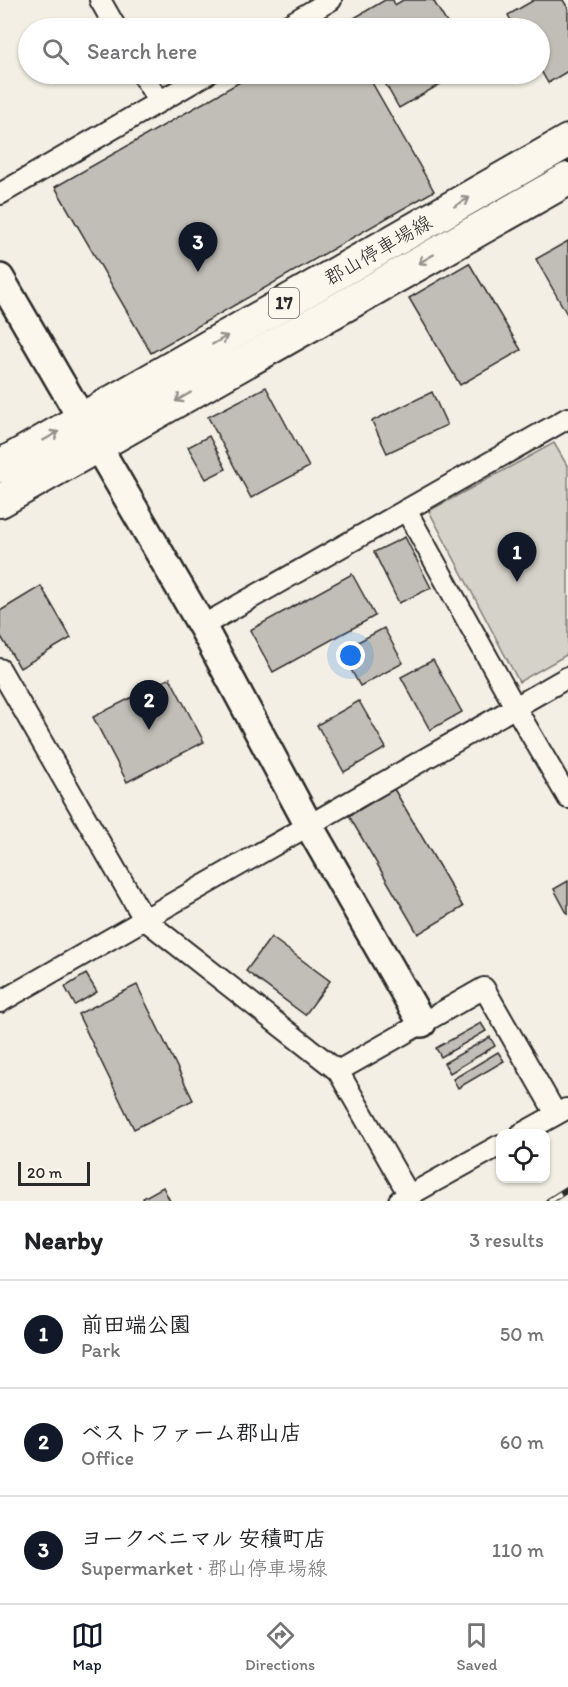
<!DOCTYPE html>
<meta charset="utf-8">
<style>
body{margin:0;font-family:Itim,"Klee One",sans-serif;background:#f2f2f2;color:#202124}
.controls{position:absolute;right:18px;bottom:18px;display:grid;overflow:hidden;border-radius:12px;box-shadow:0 2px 4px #0004}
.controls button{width:54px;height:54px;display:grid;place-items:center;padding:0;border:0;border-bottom:2px solid #e0e0e0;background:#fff;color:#202124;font:30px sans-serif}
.scale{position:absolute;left:18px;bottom:15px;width:72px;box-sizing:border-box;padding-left:6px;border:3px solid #2b2b2b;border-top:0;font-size:16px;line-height:21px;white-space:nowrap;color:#2b2b2b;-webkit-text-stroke:4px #fbf7ec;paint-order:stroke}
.you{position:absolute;left:351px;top:656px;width:21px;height:21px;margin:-15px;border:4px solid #fff;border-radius:50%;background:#1a73e8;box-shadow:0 0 0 9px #1a73e833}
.badge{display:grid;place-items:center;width:39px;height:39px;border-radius:50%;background:#111827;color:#fff;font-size:20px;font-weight:700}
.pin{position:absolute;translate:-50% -50px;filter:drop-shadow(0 2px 3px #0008)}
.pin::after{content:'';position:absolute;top:32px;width:21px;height:18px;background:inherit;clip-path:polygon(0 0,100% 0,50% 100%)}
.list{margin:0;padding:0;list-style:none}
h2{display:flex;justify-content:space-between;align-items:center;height:78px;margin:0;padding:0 24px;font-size:26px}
h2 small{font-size:20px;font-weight:400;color:#757577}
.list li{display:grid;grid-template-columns:39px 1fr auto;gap:18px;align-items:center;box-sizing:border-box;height:108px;padding:0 24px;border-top:2px solid #e0e0e0}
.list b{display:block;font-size:22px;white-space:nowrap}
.list p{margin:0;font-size:20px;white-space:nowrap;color:#757577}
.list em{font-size:20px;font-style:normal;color:#757577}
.icon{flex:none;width:33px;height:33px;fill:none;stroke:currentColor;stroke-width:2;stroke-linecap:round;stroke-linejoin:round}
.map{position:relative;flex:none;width:568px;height:1201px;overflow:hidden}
.search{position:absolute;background:#fff;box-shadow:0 2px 4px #0004;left:18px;right:18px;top:18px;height:66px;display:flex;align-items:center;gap:15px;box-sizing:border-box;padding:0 21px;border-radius:33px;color:#757577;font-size:22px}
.sheet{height:402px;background:#fff}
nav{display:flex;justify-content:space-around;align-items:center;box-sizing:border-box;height:84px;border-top:2px solid #e0e0e0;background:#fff;font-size:16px;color:#757577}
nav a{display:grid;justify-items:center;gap:3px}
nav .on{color:#111827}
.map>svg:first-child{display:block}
.green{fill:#d5d2c9;stroke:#807e7a;stroke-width:1.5}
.building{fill:#c0beb6;stroke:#2b2b2b;stroke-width:1.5}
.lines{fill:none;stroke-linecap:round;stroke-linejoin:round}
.street-casing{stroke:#2b2b2b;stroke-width:24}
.secondary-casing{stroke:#2b2b2b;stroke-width:32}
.primary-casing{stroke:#2b2b2b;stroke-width:36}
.street{stroke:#fbf7ec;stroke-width:20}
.secondary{stroke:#fbf7ec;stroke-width:27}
.primary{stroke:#fbf7ec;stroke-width:32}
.rail-casing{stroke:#2b2b2b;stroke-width:7}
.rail{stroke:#fbf7ec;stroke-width:4.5;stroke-dasharray:14;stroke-linecap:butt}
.oneway{stroke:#93918c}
.labels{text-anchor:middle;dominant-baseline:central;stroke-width:4.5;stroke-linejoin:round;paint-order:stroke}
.shield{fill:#fbf7ec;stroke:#696865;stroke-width:1.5}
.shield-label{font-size:18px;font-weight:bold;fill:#2b2b2b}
.street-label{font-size:20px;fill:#2b2b2b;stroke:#fbf7ec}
</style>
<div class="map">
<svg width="568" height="1201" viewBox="0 0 568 1201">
<rect width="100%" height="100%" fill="#f3efe4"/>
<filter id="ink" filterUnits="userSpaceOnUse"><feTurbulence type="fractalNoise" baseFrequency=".0167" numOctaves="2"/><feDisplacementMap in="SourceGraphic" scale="12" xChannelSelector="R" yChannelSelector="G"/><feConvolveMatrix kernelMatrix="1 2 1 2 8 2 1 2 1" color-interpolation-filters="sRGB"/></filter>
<g filter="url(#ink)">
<path class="green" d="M 554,443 L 568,467 L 568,654 L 519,682 L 429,511 Z"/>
<g class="building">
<path d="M 385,0 L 393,0 L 395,5 L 403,0 L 433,0 L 450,28 L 353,28 L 349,21 Z"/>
<path d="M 534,0 L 563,0 L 568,8 L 568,71 L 548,83 L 540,69 L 540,28 L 515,28 L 508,15 Z"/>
<path d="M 254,74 L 367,74 L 434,191 L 151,353 L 55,187 Z"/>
<path d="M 380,74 L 458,74 L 399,108 Z"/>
<path d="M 568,241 L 568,316 L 536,259 Z"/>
<path d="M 469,263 L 521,350 L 460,385 L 409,298 Z"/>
<path d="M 266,387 L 309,467 L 251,498 L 208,417 Z"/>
<path d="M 432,392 L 447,425 L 387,453 L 372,421 Z"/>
<path d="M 209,436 L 226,469 L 206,479 L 188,447 Z"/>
<path d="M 405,537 L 431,588 L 399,603 L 374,552 Z"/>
<path d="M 352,574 L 375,616 L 273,672 L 250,630 Z"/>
<path d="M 41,586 L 71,638 L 20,668 L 0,635 L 0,611 Z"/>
<path d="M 384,628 L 403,663 L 360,686 L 341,651 Z"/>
<path d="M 433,660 L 462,712 L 430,730 L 401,677 Z"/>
<path d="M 170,678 L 204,742 L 127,782 L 93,717 Z"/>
<path d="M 359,701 L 386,748 L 344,772 L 317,725 Z"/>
<path d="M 394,789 L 463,907 L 418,934 L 349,816 Z"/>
<path d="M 568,881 L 568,915 L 554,889 Z"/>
<path d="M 271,937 L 330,981 L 305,1015 L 246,971 Z"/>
<path d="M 86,974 L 97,992 L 75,1005 L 65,987 Z"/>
<path d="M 137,985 L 193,1100 L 134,1129 L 78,1014 Z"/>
<path d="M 481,1023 L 486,1031 L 441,1057 L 436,1048 Z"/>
<path d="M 490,1037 L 495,1046 L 450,1073 L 444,1063 Z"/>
<path d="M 498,1052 L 504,1061 L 458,1088 L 453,1079 Z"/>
<path d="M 163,1187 L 170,1201 L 144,1201 L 143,1198 Z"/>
</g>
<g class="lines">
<g class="street-casing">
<g id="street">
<path d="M 100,0 L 116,28"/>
<path d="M 283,28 L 331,0"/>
<path d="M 142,74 L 159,102"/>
<path d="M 0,194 L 207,74"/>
<path d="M 406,510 L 515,707 L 568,798"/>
<path d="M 202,626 L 568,418"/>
<path d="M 0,669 L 144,919 L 338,1071"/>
<path d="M 0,1002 L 568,677"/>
<path d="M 521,1134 L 566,1109"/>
<path d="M 409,1195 L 338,1071 L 484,988 L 556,1114"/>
<path d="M 399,1201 L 500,1145"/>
</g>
</g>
<g class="secondary-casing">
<path id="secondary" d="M 0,278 L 202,626 L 308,824 L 422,1023"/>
</g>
<g class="primary-casing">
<g id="primary">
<path d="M 0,466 L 568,141"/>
<path d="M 0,501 L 568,179"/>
</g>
</g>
<use href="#street" class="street"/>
<use href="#secondary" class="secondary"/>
<use href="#primary" class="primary"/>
<g class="rail-casing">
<path id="rail" d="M 549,1201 L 568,1189"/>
</g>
<use href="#rail" class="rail"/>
</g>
<defs><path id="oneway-shaft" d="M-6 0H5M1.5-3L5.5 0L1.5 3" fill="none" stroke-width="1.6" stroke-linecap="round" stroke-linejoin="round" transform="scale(1.5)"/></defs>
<g class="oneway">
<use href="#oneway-shaft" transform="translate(462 202) rotate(-30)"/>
<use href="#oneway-shaft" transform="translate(426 259) rotate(150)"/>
<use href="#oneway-shaft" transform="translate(220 340) rotate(-30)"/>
<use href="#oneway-shaft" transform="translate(183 397) rotate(150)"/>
<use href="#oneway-shaft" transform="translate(51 436) rotate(-30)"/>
</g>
</g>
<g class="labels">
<rect class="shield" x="269" y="288" width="30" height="30" rx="4.5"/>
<g class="shield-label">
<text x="284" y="303">17</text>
</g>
<g class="street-label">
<text transform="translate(378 250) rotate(-30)">郡山停車場線</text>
</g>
</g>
</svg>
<div class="controls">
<button><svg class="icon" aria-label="locate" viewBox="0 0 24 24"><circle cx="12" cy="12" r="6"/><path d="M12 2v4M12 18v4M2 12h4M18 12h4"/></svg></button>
</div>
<div class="scale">20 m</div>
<div class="you"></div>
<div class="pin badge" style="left:517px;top:582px">1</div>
<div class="pin badge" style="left:149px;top:730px">2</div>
<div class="pin badge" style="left:198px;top:272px">3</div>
<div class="search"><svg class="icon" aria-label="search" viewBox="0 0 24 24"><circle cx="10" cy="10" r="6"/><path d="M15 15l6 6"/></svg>Search here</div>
</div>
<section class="sheet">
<h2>Nearby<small>3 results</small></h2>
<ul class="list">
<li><span class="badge">1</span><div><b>前田端公園</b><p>Park</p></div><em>50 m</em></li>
<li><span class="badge">2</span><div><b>ベストファーム郡山店</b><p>Office</p></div><em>60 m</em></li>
<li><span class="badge">3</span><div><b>ヨークベニマル 安積町店</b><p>Supermarket · 郡山停車場線</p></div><em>110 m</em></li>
</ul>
</section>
<nav>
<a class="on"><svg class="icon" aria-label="map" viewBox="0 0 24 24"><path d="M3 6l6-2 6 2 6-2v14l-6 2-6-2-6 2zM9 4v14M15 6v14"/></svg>Map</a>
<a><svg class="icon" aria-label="directions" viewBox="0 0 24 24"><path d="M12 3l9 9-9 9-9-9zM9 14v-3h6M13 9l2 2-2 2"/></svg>Directions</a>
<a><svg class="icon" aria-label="saved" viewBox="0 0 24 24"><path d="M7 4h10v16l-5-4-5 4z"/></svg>Saved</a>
</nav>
